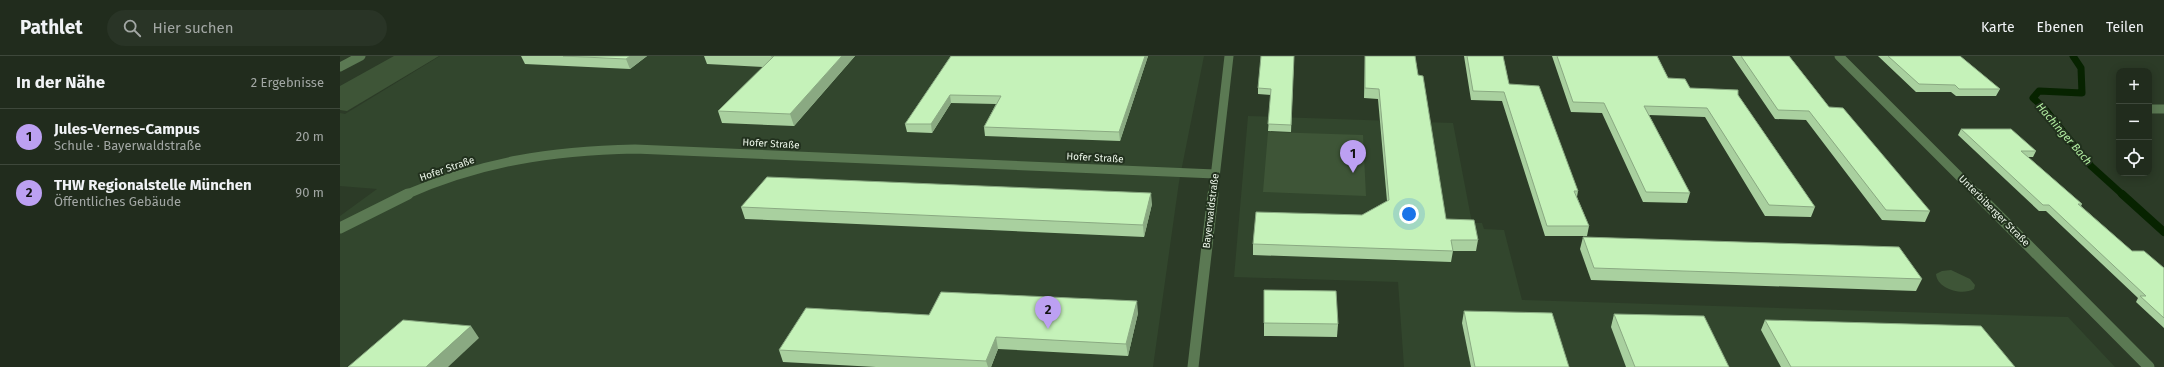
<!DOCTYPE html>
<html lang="de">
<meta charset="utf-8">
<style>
body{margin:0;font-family:"Fira Sans",sans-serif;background:#293426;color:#f1f3f6}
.controls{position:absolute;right:12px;top:12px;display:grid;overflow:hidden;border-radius:8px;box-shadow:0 2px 10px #0003}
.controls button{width:36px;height:36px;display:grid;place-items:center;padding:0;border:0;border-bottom:1px solid #3e483b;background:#212c1d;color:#f1f3f6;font:20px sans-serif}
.you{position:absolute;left:1069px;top:158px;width:14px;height:14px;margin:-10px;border:3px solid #fff;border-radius:50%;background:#1a73e8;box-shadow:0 0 0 6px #1a73e833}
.badge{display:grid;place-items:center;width:26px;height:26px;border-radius:50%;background:#bca0f2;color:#111;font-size:13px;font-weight:700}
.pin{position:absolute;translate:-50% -33px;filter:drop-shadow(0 1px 2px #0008)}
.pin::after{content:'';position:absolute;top:21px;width:14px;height:12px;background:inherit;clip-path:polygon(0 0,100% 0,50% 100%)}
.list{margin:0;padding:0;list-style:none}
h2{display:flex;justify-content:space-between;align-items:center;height:52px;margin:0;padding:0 16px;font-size:17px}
h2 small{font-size:13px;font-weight:400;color:#a2a7a4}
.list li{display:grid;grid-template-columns:26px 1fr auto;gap:12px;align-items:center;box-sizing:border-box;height:56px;padding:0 16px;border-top:1px solid #3e483b}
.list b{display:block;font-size:15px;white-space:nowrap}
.list p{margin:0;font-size:13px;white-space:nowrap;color:#a2a7a4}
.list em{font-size:13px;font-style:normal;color:#a2a7a4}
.icon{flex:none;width:22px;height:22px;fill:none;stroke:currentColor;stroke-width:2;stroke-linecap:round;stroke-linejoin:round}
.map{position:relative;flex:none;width:1824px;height:311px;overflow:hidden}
header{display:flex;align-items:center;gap:24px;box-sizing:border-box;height:56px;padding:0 20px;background:#212c1d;border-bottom:1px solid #3e483b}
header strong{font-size:19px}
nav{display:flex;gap:22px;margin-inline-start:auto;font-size:14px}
.search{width:280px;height:36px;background:#293426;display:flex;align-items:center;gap:10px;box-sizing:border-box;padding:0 14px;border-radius:22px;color:#a2a7a4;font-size:15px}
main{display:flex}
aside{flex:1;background:#212c1d}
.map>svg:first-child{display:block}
.built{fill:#32462d}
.green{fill:#3e5537}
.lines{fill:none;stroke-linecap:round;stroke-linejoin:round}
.stream-far1{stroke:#072300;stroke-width:7}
.stream{stroke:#072300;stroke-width:8}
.minor-far1{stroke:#5b7953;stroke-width:9}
.minor{stroke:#5b7953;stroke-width:11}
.wall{fill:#a9d09f}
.shaded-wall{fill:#8aa982}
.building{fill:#c5f2b9;stroke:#8aa982}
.labels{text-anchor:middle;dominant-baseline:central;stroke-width:4;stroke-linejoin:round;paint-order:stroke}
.street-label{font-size:10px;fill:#ebf5e8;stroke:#22311e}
.water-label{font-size:11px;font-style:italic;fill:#b3eea2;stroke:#22311e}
</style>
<header>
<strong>Pathlet</strong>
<div class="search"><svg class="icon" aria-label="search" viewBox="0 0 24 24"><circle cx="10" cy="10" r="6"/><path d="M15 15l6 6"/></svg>Hier suchen</div>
<nav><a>Karte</a><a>Ebenen</a><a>Teilen</a></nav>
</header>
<main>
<aside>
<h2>In der Nähe<small>2 Ergebnisse</small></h2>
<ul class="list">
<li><span class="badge">1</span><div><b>Jules-Vernes-Campus</b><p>Schule · Bayerwaldstraße</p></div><em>20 m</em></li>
<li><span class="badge">2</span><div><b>THW Regionalstelle München</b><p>Öffentliches Gebäude</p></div><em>90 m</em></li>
</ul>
</aside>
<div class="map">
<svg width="1824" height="311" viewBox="0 0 1824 311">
<rect width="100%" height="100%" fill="#2c3b27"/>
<g class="built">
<path d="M 100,0 L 864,0 L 839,126 L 813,311 L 0,311 L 0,160 L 37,133 L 0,130 L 0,57 L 5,58 Z"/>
<path d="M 908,60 L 1113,67 L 1132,167 L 1142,167 L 1144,173 L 1164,174 L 1182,244 L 1728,261 L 1775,311 L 1064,311 L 1058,226 L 894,221 Z"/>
</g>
<g class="green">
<path d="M 54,0 L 99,0 L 7,55 L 0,54 L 0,30 Z"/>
<path d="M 928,76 L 1023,79 L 1026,140 L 923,136 Z"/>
<path d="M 1611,214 L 1630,223 L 1635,229 L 1634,233 C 1622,240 1597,233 1596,218 L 1602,215 Z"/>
</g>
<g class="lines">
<path class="stream-far1" d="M 1733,0 L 1741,12 L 1742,37 L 1699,35 L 1693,42 L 1704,52 L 1751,110 L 1783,139"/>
<path class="stream" d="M 1782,138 L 1824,176"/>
<g class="minor-far1">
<path d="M 1499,0 L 1638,139"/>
<path d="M 0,11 L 21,0"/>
<path d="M 1809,53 L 1824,53"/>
<path d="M 65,139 C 143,105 211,95 295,93 L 875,118"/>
<path d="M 873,139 L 889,0"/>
</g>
<g class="minor">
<path d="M 1637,138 L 1809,311"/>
<path d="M 0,172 L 68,138"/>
<path d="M 853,311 L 873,138"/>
</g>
</g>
<g class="wall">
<path d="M 181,0 L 307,0 L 290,13 L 185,8 Z"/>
<path d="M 364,0 L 515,0 L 454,70 L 382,67 L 378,55 L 423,11 L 367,8 Z"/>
<path d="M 611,0 L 808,0 L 780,85 L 645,80 L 644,71 L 656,48 L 611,47 L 592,77 L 567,76 L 565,68 Z"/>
<path d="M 954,0 L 951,76 L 928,75 L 931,39 L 918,38 L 918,32 Z"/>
<path d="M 1025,0 L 1075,0 L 1078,19 L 1106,163 L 1138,184 L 1136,195 L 1113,195 L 1111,206 L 913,199 L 913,188 L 1022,159 L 1047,145 L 1038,43 L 1024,42 Z"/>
<path d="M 1124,0 L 1163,0 L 1169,28 L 1238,135 L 1237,141 L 1249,170 L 1247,180 L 1205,180 L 1162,45 L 1131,44 Z"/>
<path d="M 1212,0 L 1317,0 L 1328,22 L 1350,32 L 1398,39 L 1475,151 L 1471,161 L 1425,160 L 1365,61 L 1309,59 L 1350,137 L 1347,147 L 1303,146 L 1262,57 L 1231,56 Z"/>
<path d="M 1392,0 L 1449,0 L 1489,51 L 1590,155 L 1585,166 L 1542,164 L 1466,64 L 1435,63 Z"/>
<path d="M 1538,0 L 1620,0 L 1660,33 L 1656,40 L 1616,40 L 1611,36 L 1576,36 Z"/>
<path d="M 1621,73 L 1696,95 L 1693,101 L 1688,101 L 1742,148 L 1741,150 L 1792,195 L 1824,212 L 1824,272 L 1796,246 L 1798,242 L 1706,155 L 1699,155 L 1618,79 Z"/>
<path d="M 812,148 L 804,181 L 405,163 L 401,151 Z"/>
<path d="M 1243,181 L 1582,223 L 1576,235 L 1251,224 L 1240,193 Z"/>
<path d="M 924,234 L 998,268 L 997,281 L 924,280 Z"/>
<path d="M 1124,255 L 1229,311 L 1131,311 L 1122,267 Z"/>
<path d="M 798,257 L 788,300 L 658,293 L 651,311 L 536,311 L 443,306 L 439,294 L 589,259 Z"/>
<path d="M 1274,258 L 1389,311 L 1286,311 L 1271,271 Z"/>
<path d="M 1425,264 L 1675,311 L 1441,311 L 1421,274 Z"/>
</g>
<g class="shaded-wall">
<path d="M 290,0 L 307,0 L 290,13 L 286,3 Z"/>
<path d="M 502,0 L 515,0 L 454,70 L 450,58 Z"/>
<path d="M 805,0 L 808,0 L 780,85 L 779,76 Z"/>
<path d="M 610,39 L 611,47 L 592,77 L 591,68 Z"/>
<path d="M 811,137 L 812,148 L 804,181 L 803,169 Z"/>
<path d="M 797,245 L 798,257 L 788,300 L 786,288 Z"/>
<path d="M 131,270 L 139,282 L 108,311 L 86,311 Z"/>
<path d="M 656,281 L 658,293 L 651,311 L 648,311 L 646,305 Z"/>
</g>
<g class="building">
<path d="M 223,0 L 290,0 L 286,3 Z"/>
<path d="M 431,0 L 502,0 L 450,58 L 378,55 L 434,0 Z"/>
<path d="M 611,0 L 805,0 L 779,76 L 644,71 L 661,40 L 610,39 L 591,68 L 565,68 Z"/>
<path d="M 921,0 L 954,0 L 951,69 L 928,68 L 931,33 L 918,32 Z"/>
<path d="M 1025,0 L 1075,0 L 1078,19 L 1083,20 L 1106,163 L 1134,164 L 1138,184 L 1111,184 L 1113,195 L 913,188 L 916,156 L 1022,159 L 1049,144 L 1039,33 L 1025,32 Z"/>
<path d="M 1127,0 L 1163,0 L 1169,28 L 1199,30 L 1238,135 L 1234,135 L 1249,170 L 1207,170 L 1164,36 L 1133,35 Z"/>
<path d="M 1217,0 L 1317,0 L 1328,22 L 1345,23 L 1350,32 L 1398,34 L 1398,39 L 1475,151 L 1429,149 L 1367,52 L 1304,50 L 1350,137 L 1306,136 L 1264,47 L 1233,46 Z"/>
<path d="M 1401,0 L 1449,0 L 1489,51 L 1503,52 L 1590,155 L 1546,154 L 1469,55 L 1438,54 Z"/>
<path d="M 1548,0 L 1620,0 L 1660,33 L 1619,33 L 1615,29 L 1579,28 Z"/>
<path d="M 1621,73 L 1671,73 L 1696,95 L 1681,95 L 1742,148 L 1738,148 L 1792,195 L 1804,195 L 1824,212 L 1824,262 L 1800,240 L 1806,240 L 1709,149 L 1703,149 Z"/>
<path d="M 427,121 L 811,137 L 803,169 L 401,151 Z"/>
<path d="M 1243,181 L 1559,191 L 1582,223 L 1254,212 Z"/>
<path d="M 924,234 L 996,235 L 998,268 L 924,267 Z"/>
<path d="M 601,236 L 797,245 L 786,288 L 656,281 L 646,305 L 439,294 L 466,252 L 589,259 Z"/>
<path d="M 1124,255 L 1212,257 L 1229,311 L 1135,311 Z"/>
<path d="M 1274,258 L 1364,260 L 1389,311 L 1295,311 Z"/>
<path d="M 63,264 L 131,270 L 86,311 L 8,311 Z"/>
<path d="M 1425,264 L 1641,270 L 1675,311 L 1451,311 Z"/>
</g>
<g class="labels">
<g class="street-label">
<text transform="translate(431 88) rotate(3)">Hofer Straße</text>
<text transform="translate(755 102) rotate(3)">Hofer Straße</text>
<text transform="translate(107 113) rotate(-19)">Hofer Straße</text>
<text transform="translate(871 155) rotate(-83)">Bayerwaldstraße</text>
<text transform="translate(1654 155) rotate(45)">Unterbiberger Straße</text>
</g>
<g class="water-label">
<text transform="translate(1724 78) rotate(49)">Hachinger Bach</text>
</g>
</g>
</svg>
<div class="controls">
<button>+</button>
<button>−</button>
<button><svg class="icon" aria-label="locate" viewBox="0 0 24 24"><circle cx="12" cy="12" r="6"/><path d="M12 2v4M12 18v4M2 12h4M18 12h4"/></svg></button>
</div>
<div class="you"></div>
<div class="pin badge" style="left:1013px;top:117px">1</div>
<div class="pin badge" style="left:708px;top:273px">2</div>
</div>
</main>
